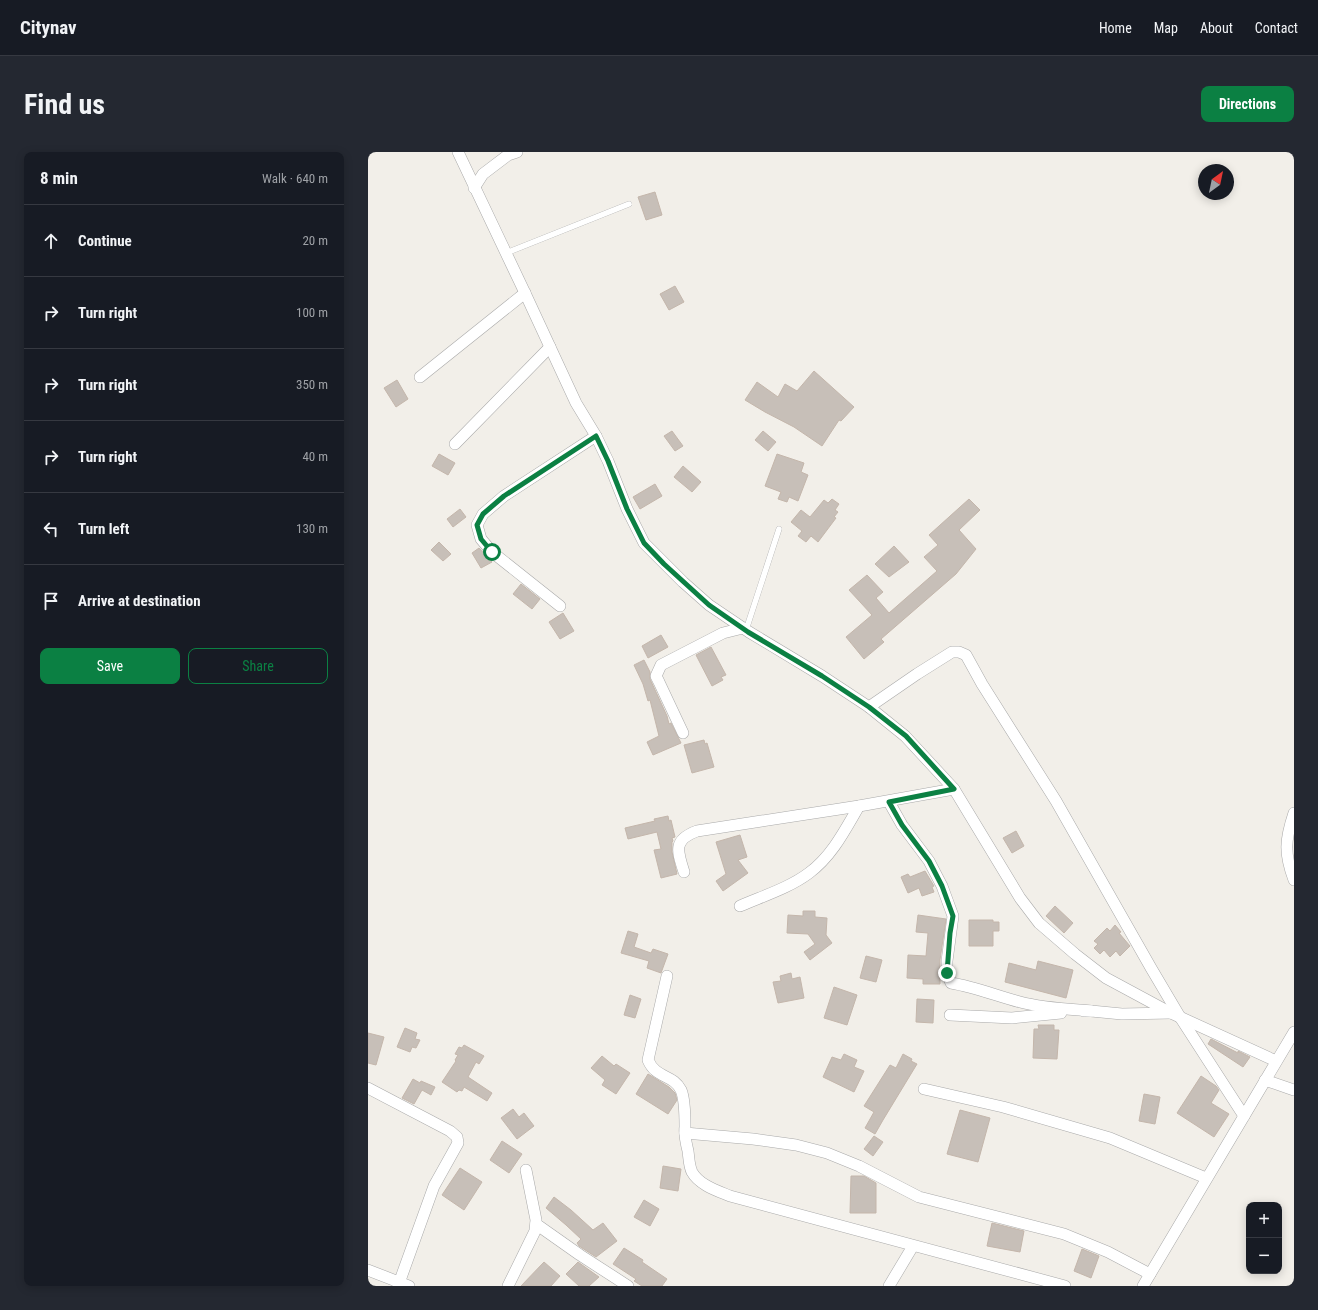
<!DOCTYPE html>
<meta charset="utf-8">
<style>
body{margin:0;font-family:"Roboto Condensed",sans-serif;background:#242831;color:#f1f3f6}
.controls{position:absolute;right:12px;bottom:12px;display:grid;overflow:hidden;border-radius:8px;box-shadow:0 2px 10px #0003}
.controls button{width:36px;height:36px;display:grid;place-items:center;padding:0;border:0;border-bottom:1px solid #363941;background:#171b24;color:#f1f3f6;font:20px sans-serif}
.compass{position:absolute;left:830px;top:12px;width:36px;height:36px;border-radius:50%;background:#171b24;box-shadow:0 2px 10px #0003;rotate:33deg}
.stop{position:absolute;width:12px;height:12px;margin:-9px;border:3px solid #0b8043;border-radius:50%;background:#fff}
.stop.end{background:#0b8043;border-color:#fff;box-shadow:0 1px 4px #0008}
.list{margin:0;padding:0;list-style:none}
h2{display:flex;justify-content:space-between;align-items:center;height:52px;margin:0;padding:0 16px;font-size:17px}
h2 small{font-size:13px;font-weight:400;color:#9ea1a6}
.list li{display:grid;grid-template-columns:26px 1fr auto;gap:12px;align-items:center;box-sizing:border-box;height:72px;padding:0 16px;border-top:1px solid #363941}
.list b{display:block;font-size:15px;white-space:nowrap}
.list em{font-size:13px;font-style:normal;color:#9ea1a6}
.actions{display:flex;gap:8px;padding:12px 16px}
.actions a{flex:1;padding:9px 0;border:1px solid #0b8043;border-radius:8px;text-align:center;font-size:14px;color:#0b8043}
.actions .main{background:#0b8043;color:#fff}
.icon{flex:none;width:22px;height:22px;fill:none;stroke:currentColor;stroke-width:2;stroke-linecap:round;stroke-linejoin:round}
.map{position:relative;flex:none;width:926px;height:1134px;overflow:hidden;border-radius:8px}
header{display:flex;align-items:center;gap:24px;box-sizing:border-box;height:56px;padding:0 20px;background:#171b24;border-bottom:1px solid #363941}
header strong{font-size:19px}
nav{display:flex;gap:22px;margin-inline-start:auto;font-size:14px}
.intro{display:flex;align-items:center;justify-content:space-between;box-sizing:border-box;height:96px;padding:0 24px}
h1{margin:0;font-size:28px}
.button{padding:10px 18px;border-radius:8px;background:#0b8043;color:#fff;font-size:14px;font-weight:700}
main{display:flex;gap:24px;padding:0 24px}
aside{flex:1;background:#171b24;border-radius:8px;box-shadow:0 2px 10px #0003}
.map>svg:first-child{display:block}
.building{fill:#c7bfb8;stroke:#c4b6ab}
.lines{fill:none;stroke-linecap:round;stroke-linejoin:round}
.lane-casing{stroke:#a9a9a9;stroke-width:6}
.street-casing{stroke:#a9a9a9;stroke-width:12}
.lane{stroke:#fff;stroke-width:5.5}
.street{stroke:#fff;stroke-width:11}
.route{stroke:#0b8043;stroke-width:5}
</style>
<header>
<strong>Citynav</strong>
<nav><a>Home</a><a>Map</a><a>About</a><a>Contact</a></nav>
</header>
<div class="intro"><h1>Find us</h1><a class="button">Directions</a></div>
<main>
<aside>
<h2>8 min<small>Walk · 640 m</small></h2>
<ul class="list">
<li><svg class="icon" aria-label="ahead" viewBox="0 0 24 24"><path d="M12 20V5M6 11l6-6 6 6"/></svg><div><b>Continue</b></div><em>20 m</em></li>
<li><svg class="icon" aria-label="right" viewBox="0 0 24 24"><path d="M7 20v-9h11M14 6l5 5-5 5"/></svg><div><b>Turn right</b></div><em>100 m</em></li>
<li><svg class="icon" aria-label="right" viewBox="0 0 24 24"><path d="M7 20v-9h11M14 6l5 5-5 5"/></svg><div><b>Turn right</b></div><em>350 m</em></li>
<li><svg class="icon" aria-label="right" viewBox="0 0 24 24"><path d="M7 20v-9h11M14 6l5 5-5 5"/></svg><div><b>Turn right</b></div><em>40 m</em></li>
<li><svg class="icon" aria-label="left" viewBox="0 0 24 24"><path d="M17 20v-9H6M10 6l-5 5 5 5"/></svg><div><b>Turn left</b></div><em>130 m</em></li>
<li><svg class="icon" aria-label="arrive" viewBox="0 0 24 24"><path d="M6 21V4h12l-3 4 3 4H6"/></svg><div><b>Arrive at destination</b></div></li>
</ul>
<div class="actions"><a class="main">Save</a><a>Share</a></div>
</aside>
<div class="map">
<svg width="926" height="1134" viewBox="0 0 926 1134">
<rect width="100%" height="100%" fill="#f2efe9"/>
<g class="building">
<path d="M 287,40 L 294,63 L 278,68 L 270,45 Z"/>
<path d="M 307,134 L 316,150 L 301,158 L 292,142 Z"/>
<path d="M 446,219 L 486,255 L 473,269 L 471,268 L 454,294 L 426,275 L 397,260 L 377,248 L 389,230 L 410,245 L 417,232 L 429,239 Z"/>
<path d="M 29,228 L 40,247 L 28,255 L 16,236 Z"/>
<path d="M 304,279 L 315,294 L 307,299 L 296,284 Z"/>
<path d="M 395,279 L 408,290 L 400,299 L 387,288 Z"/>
<path d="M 71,302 L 87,311 L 80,323 L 64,314 Z"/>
<path d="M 409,302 L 436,311 L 433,320 L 440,323 L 430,349 L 421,345 L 419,350 L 410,347 L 413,340 L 397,334 Z"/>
<path d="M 315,314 L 333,330 L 324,340 L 306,325 Z"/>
<path d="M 287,332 L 294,344 L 272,357 L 265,345 Z"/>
<path d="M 464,347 L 471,352 L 467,358 L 470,360 L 466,365 L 468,366 L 450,390 L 443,384 L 438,390 L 430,384 L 434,379 L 423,370 L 433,358 L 442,365 L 456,348 L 460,351 Z"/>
<path d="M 601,347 L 612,358 L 591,378 L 608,397 L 588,422 L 513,487 L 516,490 L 496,507 L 478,485 L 504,463 L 481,438 L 499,423 L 515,440 L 508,446 L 521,461 L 569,419 L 556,405 L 570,393 L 561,383 Z"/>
<path d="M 92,357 L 98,365 L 85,375 L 79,367 Z"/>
<path d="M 71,390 L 83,402 L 75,409 L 63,398 Z"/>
<path d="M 526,394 L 541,410 L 521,425 L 507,412 Z"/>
<path d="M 111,396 L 124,410 L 113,416 L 104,401 Z"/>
<path d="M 153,432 L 172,447 L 164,457 L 145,442 Z"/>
<path d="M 195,461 L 206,479 L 192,487 L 181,470 Z"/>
<path d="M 293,483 L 300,495 L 280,506 L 274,494 Z"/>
<path d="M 343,495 L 358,523 L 353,525 L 355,528 L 344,534 L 328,503 Z"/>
<path d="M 276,508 L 282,520 L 282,527 L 299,564 L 301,572 L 303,571 L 313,591 L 285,603 L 279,590 L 291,584 L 282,548 L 280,549 L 275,532 L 266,513 Z"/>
<path d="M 336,588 L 337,592 L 339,591 L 346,615 L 324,621 L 316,593 Z"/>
<path d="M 300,664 L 301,669 L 303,668 L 307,685 L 304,686 L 305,689 L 304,690 L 304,700 L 309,722 L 293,726 L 286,698 L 293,697 L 289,680 L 260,687 L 257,676 L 287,669 L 286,667 Z"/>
<path d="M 648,679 L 656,694 L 644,701 L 635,686 Z"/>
<path d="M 372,683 L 379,705 L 370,708 L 380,721 L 355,739 L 348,729 L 358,722 L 348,690 Z"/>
<path d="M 557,719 L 566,734 L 564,735 L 566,740 L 554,744 L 551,736 L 540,741 L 533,725 L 540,722 L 542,725 Z"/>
<path d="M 687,754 L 705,771 L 696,781 L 678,764 Z"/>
<path d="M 435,759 L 447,759 L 447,765 L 459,766 L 458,783 L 464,791 L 442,808 L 436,800 L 447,792 L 440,782 L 419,781 L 420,763 L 435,764 Z"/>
<path d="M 550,763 L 578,767 L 572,808 L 572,832 L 555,832 L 555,827 L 539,826 L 540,803 L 558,804 L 560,781 L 548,780 Z"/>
<path d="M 601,768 L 625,768 L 625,770 L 631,770 L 631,779 L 625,779 L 625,794 L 601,794 Z"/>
<path d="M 747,773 L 753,780 L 751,781 L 762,794 L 752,804 L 748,799 L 742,805 L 736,798 L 732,802 L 726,796 L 730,792 L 726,789 L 739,776 L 742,779 Z"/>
<path d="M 260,779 L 270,782 L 266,795 L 283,801 L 285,797 L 300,802 L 293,821 L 279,816 L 281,809 L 253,801 Z"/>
<path d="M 498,804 L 514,808 L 508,830 L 492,826 Z"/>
<path d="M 670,809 L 705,818 L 698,846 L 637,830 L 641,811 L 668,818 Z"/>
<path d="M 423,821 L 424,827 L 432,825 L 436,846 L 410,851 L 405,830 L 413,829 L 412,824 Z"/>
<path d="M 466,835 L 489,843 L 479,873 L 456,866 Z"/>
<path d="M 262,843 L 273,847 L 267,866 L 256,863 Z"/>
<path d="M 549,847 L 566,848 L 565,871 L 548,870 Z"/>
<path d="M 670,873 L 686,873 L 686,878 L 691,878 L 689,907 L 665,906 L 666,877 L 671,877 Z"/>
<path d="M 37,876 L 49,881 L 47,887 L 52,888 L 48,896 L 44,895 L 42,900 L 29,895 Z"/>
<path d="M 0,881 L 16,885 L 8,913 L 0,911 Z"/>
<path d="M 843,887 L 870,901 L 870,899 L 882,905 L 875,915 L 840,892 Z"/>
<path d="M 96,893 L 116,904 L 111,912 L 108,910 L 100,925 L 124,941 L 119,949 L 96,935 L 94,939 L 91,938 L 89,940 L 74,930 L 88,909 L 87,908 L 90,903 L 87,902 L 91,895 L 94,896 Z"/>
<path d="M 476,902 L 489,908 L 486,915 L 496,919 L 486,940 L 455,925 L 464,905 L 473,908 Z"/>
<path d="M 535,902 L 544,907 L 543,909 L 549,912 L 515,968 L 507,982 L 497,976 L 506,960 L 496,954 L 522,913 L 528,916 Z"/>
<path d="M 234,904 L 246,914 L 248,912 L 262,921 L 248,942 L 234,933 L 237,928 L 223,916 Z"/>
<path d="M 280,922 L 301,935 L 307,941 L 309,948 L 300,962 L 268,942 Z"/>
<path d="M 833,924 L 848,934 L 851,938 L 843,951 L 861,962 L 846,985 L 809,961 Z"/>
<path d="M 45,927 L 52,931 L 53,929 L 67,935 L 63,943 L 54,938 L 46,952 L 34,946 Z"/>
<path d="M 776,942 L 792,945 L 787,972 L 771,969 Z"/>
<path d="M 145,957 L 151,965 L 156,961 L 166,974 L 149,987 L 133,966 Z"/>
<path d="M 592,958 L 622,966 L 610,1010 L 579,1002 Z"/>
<path d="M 506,984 L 515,990 L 505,1004 L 496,997 Z"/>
<path d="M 134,989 L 154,1002 L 141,1021 L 122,1008 Z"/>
<path d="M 295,1014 L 313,1017 L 310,1039 L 292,1036 Z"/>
<path d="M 92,1016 L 114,1030 L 96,1058 L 74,1043 Z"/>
<path d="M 483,1024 L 496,1024 L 508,1031 L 508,1061 L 482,1061 Z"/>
<path d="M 186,1045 L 203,1058 L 225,1078 L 235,1071 L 249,1089 L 228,1105 L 211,1094 L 209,1091 L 213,1087 L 198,1073 L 178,1056 Z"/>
<path d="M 276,1048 L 291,1057 L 282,1074 L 266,1065 Z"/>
<path d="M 624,1071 L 656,1079 L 652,1100 L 619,1094 Z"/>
<path d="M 256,1096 L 275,1108 L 274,1110 L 299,1127 L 294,1134 L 274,1134 L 266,1129 L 268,1127 L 245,1112 Z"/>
<path d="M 714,1097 L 731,1104 L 723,1126 L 706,1119 Z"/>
<path d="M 176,1110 L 192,1124 L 183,1134 L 153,1134 Z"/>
<path d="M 210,1110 L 231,1125 L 221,1134 L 211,1134 L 198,1122 Z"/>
</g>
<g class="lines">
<g class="lane-casing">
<g id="lane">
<path d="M 138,101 L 261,52"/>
<path d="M 378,478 L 411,377"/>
</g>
</g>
<g class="street-casing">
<g id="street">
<path d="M 90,0 L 157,141 L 208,251 L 228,284 L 240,309 L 259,357 L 276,391 L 315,430 L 341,453 L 381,480 L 454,524 L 501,555 L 537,584 L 586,637 L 652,746 L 671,771 L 707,802 L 738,826 L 803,861 L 908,909"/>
<path d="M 106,36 L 115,22 L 140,3 L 149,0"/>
<path d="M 52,225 L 157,141"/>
<path d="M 87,292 L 182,195"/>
<path d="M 192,454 L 124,400 L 113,387 L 109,373 L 115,362 L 136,344 L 228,284"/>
<path d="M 501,555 L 549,522 L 584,500 L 591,500 L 598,503 L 614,532 L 688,649 L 783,816 L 812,865 L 876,964"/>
<path d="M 315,581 L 291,530 L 288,524 L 293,513 L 355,481 L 375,476"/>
<path d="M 521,650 L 534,673 L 561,709 L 574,734 L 585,764 L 579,809 L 579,821 L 583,831 C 607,835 629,844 652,850 C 675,856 699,857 723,859"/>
<path d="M 926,661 C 917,688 916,701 926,728"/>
<path d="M 316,720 C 309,698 305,688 329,679 L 491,654 L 586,637"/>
<path d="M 372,754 C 395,744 421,736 441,721 C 464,704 477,678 491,654"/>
<path d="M 299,824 L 280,908 C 288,927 305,922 313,938 C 317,947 317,965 317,975 C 316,983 318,991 320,999 C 321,1006 321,1014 324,1020 C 331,1033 350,1039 362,1044 L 697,1134"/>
<path d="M 716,859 L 723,859 L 754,862 L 803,861"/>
<path d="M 582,863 L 644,866 L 693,861"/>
<path d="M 897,928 L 926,938"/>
<path d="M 0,936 L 82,979 L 89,985 L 90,991 L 66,1034 L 30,1134"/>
<path d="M 556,937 L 635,955 L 742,986 L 838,1026"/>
<path d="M 317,981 L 385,987 L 428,993 L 459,1001 L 491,1014 L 551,1045 L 696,1082 L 740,1100 L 782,1122"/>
<path d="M 168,1072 L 212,1103 L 260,1134"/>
<path d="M 0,1118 L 41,1134"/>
<path d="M 140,1134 L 167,1079 L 168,1068 L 158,1018"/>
<path d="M 521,1134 L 545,1094"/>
<path d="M 775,1134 L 926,880"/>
</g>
</g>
<use href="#lane" class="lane"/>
<use href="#street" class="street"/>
</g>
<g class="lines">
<path class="route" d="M 124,400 L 113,387 L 109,373 L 115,362 L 136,344 L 228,284 L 240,309 L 259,357 L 276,391 L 296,412 L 341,453 L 380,480 L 454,524 L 501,555 L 538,584 L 586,637 L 521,650 L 534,673 L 561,709 L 574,734 L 585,764 L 582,781 L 579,821"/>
</g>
</svg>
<div class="controls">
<button>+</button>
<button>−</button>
</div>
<svg class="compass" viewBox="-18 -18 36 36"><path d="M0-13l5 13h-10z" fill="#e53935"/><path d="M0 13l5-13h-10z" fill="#9ea1a6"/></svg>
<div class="stop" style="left:124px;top:400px"></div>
<div class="stop end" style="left:579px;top:821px"></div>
</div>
</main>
